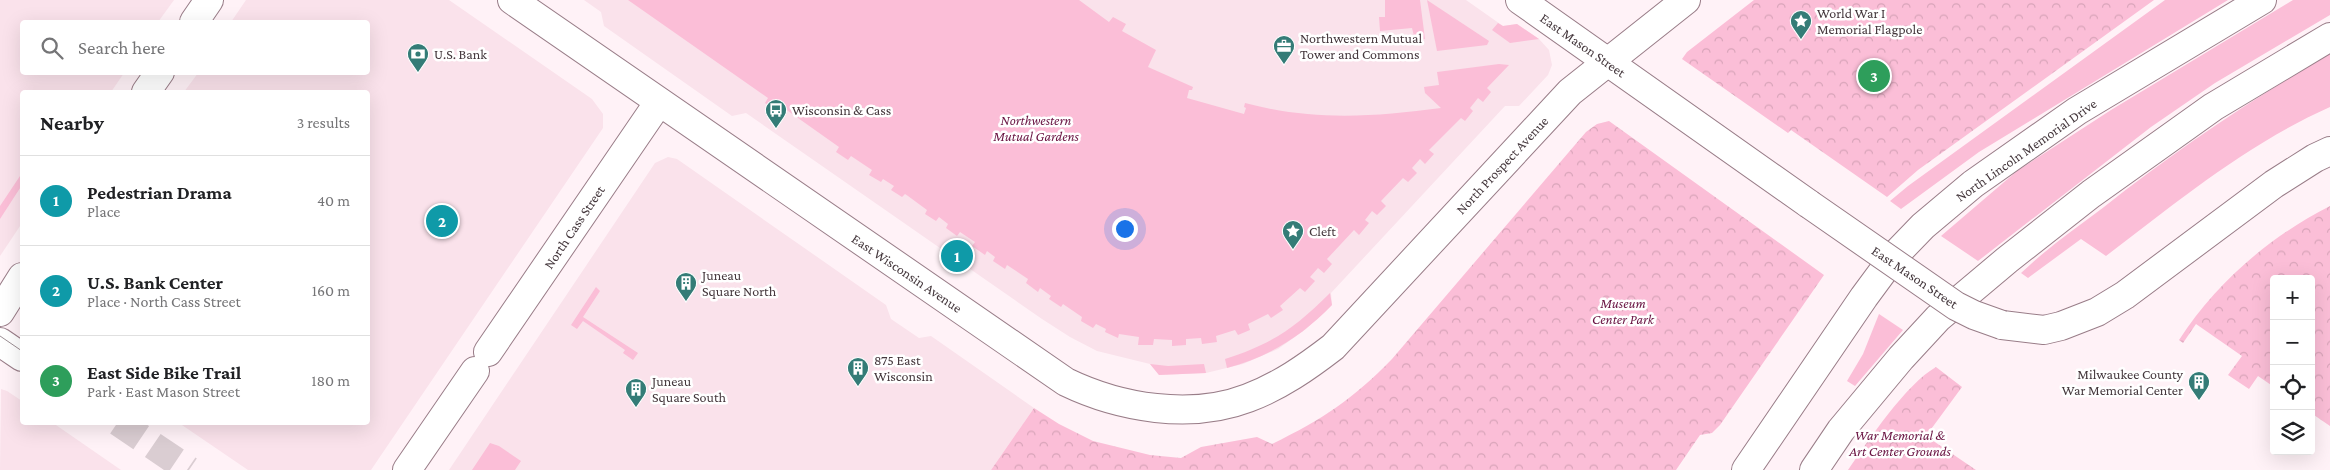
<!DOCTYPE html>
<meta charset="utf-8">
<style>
body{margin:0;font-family:"Crimson Pro",serif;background:#f6f6f6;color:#202124}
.controls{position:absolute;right:15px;bottom:15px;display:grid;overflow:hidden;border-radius:5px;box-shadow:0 5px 20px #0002}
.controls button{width:45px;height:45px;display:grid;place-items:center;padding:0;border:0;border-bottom:1px solid #e0e0e0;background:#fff;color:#202124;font:25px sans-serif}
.you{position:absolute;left:1124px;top:228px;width:18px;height:18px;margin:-12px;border:4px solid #fff;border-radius:50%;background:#1a73e8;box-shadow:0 0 0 8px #1a73e833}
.badge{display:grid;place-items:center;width:32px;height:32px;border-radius:50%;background:#1a73e8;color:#fff;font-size:16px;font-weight:700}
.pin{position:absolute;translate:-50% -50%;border:2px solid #fff;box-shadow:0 1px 5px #0006}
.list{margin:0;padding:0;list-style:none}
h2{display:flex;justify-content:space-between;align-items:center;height:65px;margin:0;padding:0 20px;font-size:21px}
h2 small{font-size:16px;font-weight:400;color:#757577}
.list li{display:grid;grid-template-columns:32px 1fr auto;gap:15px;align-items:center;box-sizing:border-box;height:90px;padding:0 20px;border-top:1px solid #e0e0e0}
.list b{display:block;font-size:19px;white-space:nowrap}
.list p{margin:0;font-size:16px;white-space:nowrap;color:#757577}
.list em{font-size:16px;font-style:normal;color:#757577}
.icon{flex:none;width:28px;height:28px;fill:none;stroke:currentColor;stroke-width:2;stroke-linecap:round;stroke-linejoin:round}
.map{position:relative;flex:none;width:2330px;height:470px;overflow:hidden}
.search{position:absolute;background:#fff;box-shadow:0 5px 20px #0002;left:20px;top:20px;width:350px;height:55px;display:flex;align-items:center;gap:12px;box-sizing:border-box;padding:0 18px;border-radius:5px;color:#757577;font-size:19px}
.panel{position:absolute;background:#fff;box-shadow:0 5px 20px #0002;left:20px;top:90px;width:350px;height:335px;border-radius:5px}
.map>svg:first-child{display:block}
.built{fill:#fae2eb}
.green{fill:#fbbed7}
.park{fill:url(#park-crowns)}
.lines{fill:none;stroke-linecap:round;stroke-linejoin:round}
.primary-tunnel{stroke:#dacdd2;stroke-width:28;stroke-dasharray:28 14;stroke-linecap:butt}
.street-casing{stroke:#997d88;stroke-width:30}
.secondary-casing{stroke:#997d88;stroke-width:30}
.primary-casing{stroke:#997d88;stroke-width:30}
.street{stroke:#fff;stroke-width:28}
.secondary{stroke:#fff;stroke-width:28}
.primary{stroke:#fff;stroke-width:28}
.tram{stroke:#9b8e93;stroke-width:1}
.secondary-bridge-casing{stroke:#997d88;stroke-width:30;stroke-linecap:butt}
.secondary-bridge{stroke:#fff;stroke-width:28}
.labels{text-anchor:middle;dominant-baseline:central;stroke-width:5;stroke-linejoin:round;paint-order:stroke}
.poi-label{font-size:14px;fill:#44373c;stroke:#fff;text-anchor:start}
.street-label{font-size:14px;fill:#44373c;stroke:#fff}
.park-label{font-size:14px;font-style:italic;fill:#691342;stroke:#fff}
</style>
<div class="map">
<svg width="2330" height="470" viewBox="0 0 2330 470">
<defs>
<pattern id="park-crowns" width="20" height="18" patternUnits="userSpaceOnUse" patternTransform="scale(1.25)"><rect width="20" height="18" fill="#fbbed7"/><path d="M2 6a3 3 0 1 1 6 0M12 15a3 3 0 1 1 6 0" fill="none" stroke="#d8a4b9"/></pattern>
</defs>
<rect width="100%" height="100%" fill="#fff2f7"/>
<g class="built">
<path d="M 0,0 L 174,0 L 158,22 L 22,22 L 22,72 L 124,73 L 111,92 L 22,92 L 22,223 L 0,256 Z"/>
<path d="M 246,0 L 449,0 L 592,99 L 603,114 L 603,128 L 371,470 L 248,470 L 179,423 L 368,422 L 368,92 L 184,92 L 198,73 L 368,72 L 368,22 L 231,22 Z"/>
<path d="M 584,0 L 1466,0 L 1503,26 L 1517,24 L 1539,39 L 1549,50 L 1552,65 L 1548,75 L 1519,106 L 1505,106 L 1331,293 L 1332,305 L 1306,329 L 1278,349 L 1243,364 L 1206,373 L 1159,375 L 1150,364 L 1097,351 L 1070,337 L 1042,319 L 746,113 L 732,116 L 604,26 L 601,12 Z"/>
<path d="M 668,157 L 677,159 L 886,305 L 891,319 L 919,338 L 931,336 L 1034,408 L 991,470 L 449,470 L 655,163 Z"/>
<path d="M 1,389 L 7,391 L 22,401 L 22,422 L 53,423 L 121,470 L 0,470 Z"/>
</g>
<g class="green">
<path d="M 628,0 L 1079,0 L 1109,22 L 1113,17 L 1126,24 L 1122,31 L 1156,50 L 1148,67 L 1193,87 L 1192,90 L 1189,90 L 1187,98 L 1244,114 L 1246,108 L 1244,107 L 1245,103 C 1312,121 1373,117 1441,108 L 1425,93 L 1424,87 L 1439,85 L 1437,72 L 1499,64 L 1509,65 L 1487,88 L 1491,92 L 1483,102 L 1478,98 L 1470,108 L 1473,111 L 1465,121 L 1461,118 L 1429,150 L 1434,154 L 1425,164 L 1420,159 L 1412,168 L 1417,173 L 1408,182 L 1403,178 L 1381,201 L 1386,206 L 1377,215 L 1372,211 L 1365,220 L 1369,223 L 1359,235 L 1354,230 L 1327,259 L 1332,264 L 1324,273 L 1318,268 L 1310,277 L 1315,281 L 1305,292 L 1300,288 L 1280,306 L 1283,310 L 1271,318 L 1268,314 L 1248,324 L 1250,330 L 1238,335 L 1235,330 L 1216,336 L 1217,342 L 1202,344 L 1201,338 L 1186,339 L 1186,345 L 1172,346 L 1172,340 L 1154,339 L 1153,345 L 1138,345 L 1139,337 L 1119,334 L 1118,338 L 1105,332 L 1106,329 L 1096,324 L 1093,328 L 1081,321 L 1082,317 L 1063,304 L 1061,307 L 1049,299 L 1051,296 L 1040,288 L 1038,292 L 1026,283 L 1028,279 L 1007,265 L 1005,269 L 993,261 L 995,257 L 987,251 L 985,255 L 972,246 L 975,242 L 960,232 L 957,236 L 946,228 L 948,224 L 939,217 L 936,221 L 925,214 L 927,210 L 908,196 L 905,194 L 902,197 L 891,190 L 894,186 L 883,179 L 881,182 L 869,175 L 872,170 L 851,156 L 848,160 L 836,152 L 839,147 L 781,106 L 777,111 L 765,103 L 768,98 Z"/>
<path d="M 1385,0 L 1420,0 L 1425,39 L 1415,40 L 1412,28 L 1380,31 L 1379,17 L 1385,17 Z"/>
<path d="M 1427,0 L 1489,41 L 1487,45 L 1437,51 Z"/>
<path d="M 2165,0 L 2228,0 L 1979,152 L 1901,209 L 1890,201 L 1908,186 Z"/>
<path d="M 2293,0 L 2330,0 L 2330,15 L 2215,83 L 2151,127 L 1978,261 L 1941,236 L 2017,171 L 2111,110 Z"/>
<path d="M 1498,23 L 1503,26 L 1517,24 L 1539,39 L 1510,43 L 1492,30 Z"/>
<path d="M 2330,54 L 2330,107 C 2247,144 2178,201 2106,256 L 2081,239 L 2028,278 L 2021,273 C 2046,249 2076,228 2104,207 C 2176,150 2251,100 2330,54 Z"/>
<path d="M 22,173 L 22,185 L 0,219 L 0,206 Z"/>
<path d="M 596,287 L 600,291 L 583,317 L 638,353 L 633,360 L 623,353 L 625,350 L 583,321 L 577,329 L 571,325 Z"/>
<path d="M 1330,293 L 1332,305 C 1302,336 1269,357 1227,368 L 1225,359 C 1272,344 1295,328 1330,293 Z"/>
<path d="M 1879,314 L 1903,330 L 1855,386 L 1847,381 L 1863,354 Z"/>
<path d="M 1150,364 L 1168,366 L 1204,364 L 1206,373 L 1159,375 Z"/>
<path d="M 490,443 L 499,446 L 521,461 L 515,470 L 472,470 Z"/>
</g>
<g class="park">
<path d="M 1754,0 L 2154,0 L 1918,170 L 1887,197 L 1791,130 L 1788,133 L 1682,59 L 1687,52 Z"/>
<path d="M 1609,121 L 1824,275 L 1720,425 L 1712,433 L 1700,435 L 1676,470 L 991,470 L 1034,408 L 1059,424 L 1093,441 L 1150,455 L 1181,458 L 1201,447 L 1257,437 L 1272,444 C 1323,419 1352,400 1392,359 L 1586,132 L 1597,124 Z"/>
<path d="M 2330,206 L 2330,426 L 2311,413 L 2311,279 L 2274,279 L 2274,387 L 2258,376 L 2249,389 L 2228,375 L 2242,356 L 2196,324 L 2183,343 L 2179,340 C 2216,283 2269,237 2330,206 Z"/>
<path d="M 1936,367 L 1962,387 L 1926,436 L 1976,470 L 1848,470 C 1868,441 1906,384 1936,367 Z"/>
</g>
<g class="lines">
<path class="primary-tunnel" d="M 118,422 L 189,470"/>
<g class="street-casing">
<g id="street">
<path d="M 488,352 L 659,102"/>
<path d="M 407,470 L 475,371"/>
</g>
</g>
<g class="secondary-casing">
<g id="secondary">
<path d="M 512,0 L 1066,382 C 1120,408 1191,420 1248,398 C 1280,386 1307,367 1333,347 L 1570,92 L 1686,0"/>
<path d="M 1520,0 L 1809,204"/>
<path d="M 194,22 L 209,0"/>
<path d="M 146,92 L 160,72"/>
<path d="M 0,312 L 22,277"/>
<path d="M 2002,325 L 2044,330 L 2061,326 L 2097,312 L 2125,295 L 2274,184 L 2315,158 L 2330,151"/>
</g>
</g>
<g class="primary-casing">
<g id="primary">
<path d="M 0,342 L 22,357"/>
<path d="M 1746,470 L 1864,297 L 1895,255 L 1923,226 L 1973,184 L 2077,111 L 2262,0"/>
<path d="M 1814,470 L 1841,430 L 1901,358 L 1938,318 L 2007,260 L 2091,194 L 2213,107 L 2330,37"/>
</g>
</g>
<use href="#street" class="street"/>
<use href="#secondary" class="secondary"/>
<use href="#primary" class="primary"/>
<path class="tram" d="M 0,336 L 22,351"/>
<g class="secondary-bridge-casing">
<path id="secondary-bridge" d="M 1809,204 L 1956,306 L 1974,315 L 2002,325"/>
</g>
<use href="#secondary-bridge" class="secondary-bridge"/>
</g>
<defs>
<g id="sight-pin" transform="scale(1.125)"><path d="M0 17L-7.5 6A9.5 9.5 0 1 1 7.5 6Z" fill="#347c77" stroke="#fff"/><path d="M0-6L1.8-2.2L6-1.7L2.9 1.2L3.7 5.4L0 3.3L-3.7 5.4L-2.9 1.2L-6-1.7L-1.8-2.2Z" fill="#fff"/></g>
<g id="office-pin" transform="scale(1.125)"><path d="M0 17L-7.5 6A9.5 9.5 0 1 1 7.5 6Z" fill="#347c77" stroke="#fff"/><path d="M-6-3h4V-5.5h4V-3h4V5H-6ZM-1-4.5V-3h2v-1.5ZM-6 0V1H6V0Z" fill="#fff"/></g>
<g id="bank-pin" transform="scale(1.125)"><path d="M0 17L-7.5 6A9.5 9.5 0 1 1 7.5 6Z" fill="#347c77" stroke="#fff"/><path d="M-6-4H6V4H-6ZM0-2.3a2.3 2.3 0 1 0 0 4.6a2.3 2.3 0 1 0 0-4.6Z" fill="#fff"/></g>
<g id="bus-pin" transform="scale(1.125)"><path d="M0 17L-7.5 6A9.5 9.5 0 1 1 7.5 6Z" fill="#347c77" stroke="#fff"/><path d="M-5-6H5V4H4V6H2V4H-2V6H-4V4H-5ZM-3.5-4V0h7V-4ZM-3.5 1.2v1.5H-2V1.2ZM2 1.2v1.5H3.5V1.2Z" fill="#fff"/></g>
<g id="building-pin" transform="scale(1.125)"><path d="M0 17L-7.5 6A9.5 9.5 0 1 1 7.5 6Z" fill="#347c77" stroke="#fff"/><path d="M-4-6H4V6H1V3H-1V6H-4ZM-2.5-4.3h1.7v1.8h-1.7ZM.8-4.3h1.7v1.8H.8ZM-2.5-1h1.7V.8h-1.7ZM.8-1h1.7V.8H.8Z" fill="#fff"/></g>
</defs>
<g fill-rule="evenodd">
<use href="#sight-pin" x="1801" y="21"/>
<use href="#office-pin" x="1284" y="46"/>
<use href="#bank-pin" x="418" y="54"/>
<use href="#bus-pin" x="776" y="110"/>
<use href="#sight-pin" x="1293" y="231"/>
<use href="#building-pin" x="686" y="283"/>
<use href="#building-pin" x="858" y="368"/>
<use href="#building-pin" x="2199" y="382"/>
<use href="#building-pin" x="636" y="389"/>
</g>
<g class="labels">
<g class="poi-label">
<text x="1817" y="13">World War I<tspan x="1817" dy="16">Memorial Flagpole</tspan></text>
<text x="1300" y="38">Northwestern Mutual<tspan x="1300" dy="16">Tower and Commons</tspan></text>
<text x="434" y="54">U.S. Bank</text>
<text x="792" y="110">Wisconsin &amp; Cass</text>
<text x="1309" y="231">Cleft</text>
<text x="702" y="275">Juneau<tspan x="702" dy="16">Square North</tspan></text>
<text x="874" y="360">875 East<tspan x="874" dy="16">Wisconsin</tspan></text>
<text x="2183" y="374" text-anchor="end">Milwaukee County<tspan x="2183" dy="16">War Memorial Center</tspan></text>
<text x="652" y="381">Juneau<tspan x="652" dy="16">Square South</tspan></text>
</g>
<g class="street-label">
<text transform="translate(1583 45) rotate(35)">East Mason Street</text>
<text transform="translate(2026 150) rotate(-35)">North Lincoln Memorial Drive</text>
<text transform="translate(1502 165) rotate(-47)">North Prospect Avenue</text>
<text transform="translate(574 227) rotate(-56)">North Cass Street</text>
<text transform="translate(907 273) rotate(34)">East Wisconsin Avenue</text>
<text transform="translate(1915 277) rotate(34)">East Mason Street</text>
</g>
<g class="park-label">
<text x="1036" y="120">Northwestern<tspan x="1036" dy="16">Mutual Gardens</tspan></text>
<text x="1623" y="303">Museum<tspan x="1623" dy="16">Center Park</tspan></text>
<text x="1900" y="435">War Memorial &amp;<tspan x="1900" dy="16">Art Center Grounds</tspan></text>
</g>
</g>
</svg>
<div class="controls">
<button>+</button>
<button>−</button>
<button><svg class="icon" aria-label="locate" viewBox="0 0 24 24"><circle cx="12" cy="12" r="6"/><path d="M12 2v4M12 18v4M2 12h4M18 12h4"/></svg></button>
<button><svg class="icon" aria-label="layers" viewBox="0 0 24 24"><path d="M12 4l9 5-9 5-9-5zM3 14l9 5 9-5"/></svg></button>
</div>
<div class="you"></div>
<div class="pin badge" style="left:957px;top:256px;background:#0f9aa8">1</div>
<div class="pin badge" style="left:442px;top:221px;background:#0f9aa8">2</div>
<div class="pin badge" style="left:1874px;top:76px;background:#2e9e5b">3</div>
<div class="search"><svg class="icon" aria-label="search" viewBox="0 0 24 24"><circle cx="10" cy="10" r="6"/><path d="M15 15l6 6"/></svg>Search here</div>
<section class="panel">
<h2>Nearby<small>3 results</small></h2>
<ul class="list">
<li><span class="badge" style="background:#0f9aa8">1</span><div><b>Pedestrian Drama</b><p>Place</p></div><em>40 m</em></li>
<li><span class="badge" style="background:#0f9aa8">2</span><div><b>U.S. Bank Center</b><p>Place · North Cass Street</p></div><em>160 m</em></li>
<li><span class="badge" style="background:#2e9e5b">3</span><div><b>East Side Bike Trail</b><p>Park · East Mason Street</p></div><em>180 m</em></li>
</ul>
</section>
</div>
